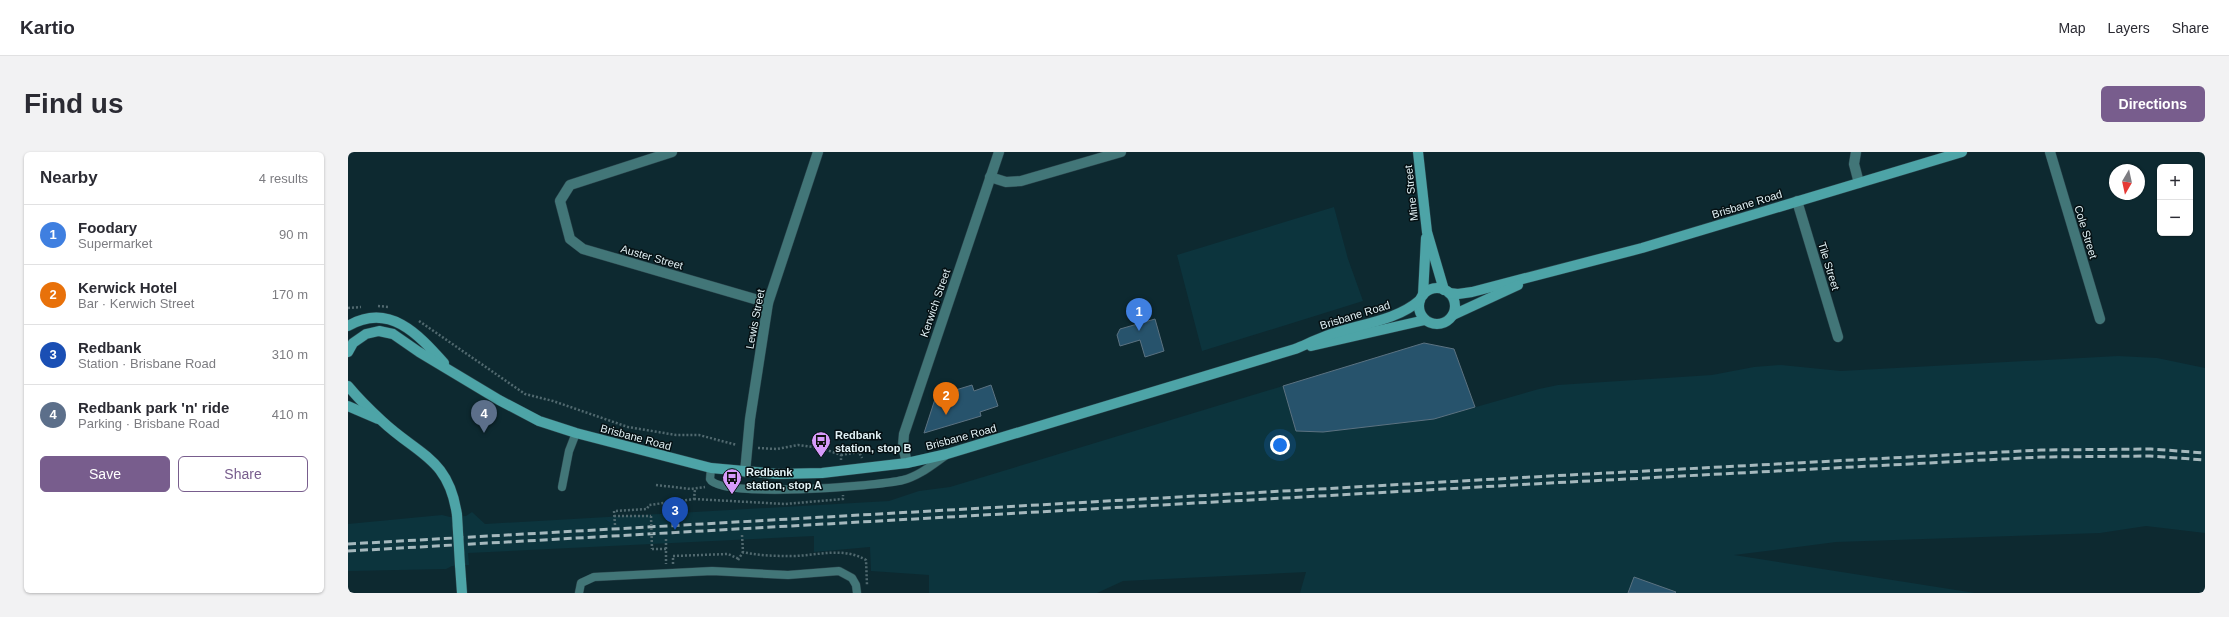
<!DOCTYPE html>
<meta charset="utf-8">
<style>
body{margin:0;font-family:Helvetica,sans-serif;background:#f2f2f3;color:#2b2b33}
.controls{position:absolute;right:12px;top:12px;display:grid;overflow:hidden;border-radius:6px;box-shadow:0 1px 3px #0004}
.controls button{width:36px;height:36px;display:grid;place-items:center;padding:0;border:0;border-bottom:1px solid #e1e1e2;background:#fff;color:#2b2b33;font:20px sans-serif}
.compass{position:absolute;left:1761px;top:12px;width:36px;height:36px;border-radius:50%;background:#fff;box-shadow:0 1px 3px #0004;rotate:189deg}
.you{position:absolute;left:932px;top:293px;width:14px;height:14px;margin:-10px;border:3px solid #fff;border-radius:50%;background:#1a73e8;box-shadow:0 0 0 6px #1a73e833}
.badge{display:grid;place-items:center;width:26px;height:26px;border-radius:50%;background:#785d8d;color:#fff;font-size:13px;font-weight:700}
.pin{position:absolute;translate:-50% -33px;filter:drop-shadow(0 1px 2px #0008)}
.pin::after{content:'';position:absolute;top:21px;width:14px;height:12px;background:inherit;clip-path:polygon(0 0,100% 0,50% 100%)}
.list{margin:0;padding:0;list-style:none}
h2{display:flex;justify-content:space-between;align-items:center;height:52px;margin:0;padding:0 16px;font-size:17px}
h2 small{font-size:13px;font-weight:400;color:#7c7c81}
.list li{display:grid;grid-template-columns:26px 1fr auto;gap:12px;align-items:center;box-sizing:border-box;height:60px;padding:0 16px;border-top:1px solid #e1e1e2}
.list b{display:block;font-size:15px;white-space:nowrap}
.list p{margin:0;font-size:13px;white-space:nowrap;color:#7c7c81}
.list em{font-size:13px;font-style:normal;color:#7c7c81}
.actions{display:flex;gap:8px;padding:12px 16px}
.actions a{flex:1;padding:9px 0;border:1px solid #785d8d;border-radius:6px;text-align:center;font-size:14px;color:#785d8d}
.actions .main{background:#785d8d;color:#fff}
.map{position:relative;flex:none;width:1857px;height:441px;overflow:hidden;border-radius:6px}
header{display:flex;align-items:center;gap:24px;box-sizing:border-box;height:56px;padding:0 20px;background:#fff;border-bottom:1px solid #e1e1e2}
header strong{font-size:19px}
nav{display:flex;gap:22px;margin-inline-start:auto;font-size:14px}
.intro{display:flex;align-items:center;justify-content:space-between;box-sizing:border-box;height:96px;padding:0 24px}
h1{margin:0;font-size:28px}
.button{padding:10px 18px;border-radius:6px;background:#785d8d;color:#fff;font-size:14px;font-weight:700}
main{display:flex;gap:24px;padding:0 24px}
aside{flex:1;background:#fff;border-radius:6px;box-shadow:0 1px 3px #0004}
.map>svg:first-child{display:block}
.built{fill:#0c343d}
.building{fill:#27536c;stroke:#5b7281}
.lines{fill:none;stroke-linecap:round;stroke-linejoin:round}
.lane-casing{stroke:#2b454c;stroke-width:9}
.street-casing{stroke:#2b454c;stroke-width:11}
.secondary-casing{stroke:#2b454c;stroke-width:11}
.path{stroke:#51696f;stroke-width:2.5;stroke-dasharray:2 2;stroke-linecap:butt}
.lane{stroke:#427678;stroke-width:8}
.street{stroke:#427678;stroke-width:10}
.secondary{stroke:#4da4a7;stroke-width:10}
.rail{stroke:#a5b8bd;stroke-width:3;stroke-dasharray:8 4;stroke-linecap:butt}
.secondary-bridge-casing{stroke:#2b454c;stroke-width:11;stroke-linecap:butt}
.path-bridge{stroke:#51696f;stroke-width:2.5;stroke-dasharray:2 2;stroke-linecap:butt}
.secondary-bridge{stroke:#4da4a7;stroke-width:10}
.labels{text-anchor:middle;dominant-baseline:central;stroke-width:3;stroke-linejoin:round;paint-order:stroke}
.street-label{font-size:11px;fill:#e2f2f6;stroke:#051013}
.poi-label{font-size:11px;font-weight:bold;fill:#e2f2f6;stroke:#051013;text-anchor:start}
</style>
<header>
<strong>Kartio</strong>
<nav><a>Map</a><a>Layers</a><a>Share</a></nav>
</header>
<div class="intro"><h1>Find us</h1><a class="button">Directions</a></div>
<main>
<aside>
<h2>Nearby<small>4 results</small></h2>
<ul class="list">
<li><span class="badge" style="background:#3f7fe0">1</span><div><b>Foodary</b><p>Supermarket</p></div><em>90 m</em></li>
<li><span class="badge" style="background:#e8710a">2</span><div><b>Kerwick Hotel</b><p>Bar · Kerwich Street</p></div><em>170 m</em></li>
<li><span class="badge" style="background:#1a4fb4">3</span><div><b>Redbank</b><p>Station · Brisbane Road</p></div><em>310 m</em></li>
<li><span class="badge" style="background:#5c6f8a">4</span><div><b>Redbank park 'n' ride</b><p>Parking · Brisbane Road</p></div><em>410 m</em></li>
</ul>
<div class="actions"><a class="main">Save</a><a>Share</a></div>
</aside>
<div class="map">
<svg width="1857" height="441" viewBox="0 0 1857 441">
<rect width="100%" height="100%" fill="#0d2930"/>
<g class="built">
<path d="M 986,55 L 1000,107 L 1015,149 L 854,199 L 829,103 Z"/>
<path d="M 1770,204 L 1809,206 L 1857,216 L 1857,381 L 1798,374 L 1752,381 L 1488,390 L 1386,403 L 1627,441 L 952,441 L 958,420 L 775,429 L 749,441 L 581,441 L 581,423 L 523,419 L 522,395 L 466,400 L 466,384 L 120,401 L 121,413 L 104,414 L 98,417 L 0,419 L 0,372 L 94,363 L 102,365 L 118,364 L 124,360 L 137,372 L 541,349 L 571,339 L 602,335 L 935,234 L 948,279 L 975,280 L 1086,267 L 1191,237 L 1210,233 L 1364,223 L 1406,215 L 1433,213 L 1493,219 Z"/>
</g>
<g class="building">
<path d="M 807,167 L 816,199 L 797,205 L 792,188 L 772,194 L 769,183 L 772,177 Z"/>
<path d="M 1076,191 L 1106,197 L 1127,255 L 1086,267 L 975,280 L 948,279 L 935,234 Z"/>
<path d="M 624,233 L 626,239 L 643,233 L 650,254 L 632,260 L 633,264 L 576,281 L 588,244 Z"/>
<path d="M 1286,425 L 1328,440 L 1327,441 L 1280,441 Z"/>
</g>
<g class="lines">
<g class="lane-casing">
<g id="lane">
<path d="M 363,316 L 362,327 C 371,347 531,334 555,328 C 571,324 584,313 597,304"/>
<path d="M 214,335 L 221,299 L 228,281"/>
<path d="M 231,441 L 233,431 L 246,425 L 364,419 L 440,423 L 491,419 L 504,426 L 508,433 L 509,441"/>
</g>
</g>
<g class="street-casing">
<g id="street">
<path d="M 324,0 L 222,33 L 212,49 L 222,87 L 235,97 L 420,151"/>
<path d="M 1508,0 L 1506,12 L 1511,31"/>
<path d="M 1702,0 L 1752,167"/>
<path d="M 642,25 L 658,30 L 673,29 L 773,0"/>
<path d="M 1449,49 L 1490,185"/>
<path d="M 559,311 L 555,294 L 556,282 L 651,0"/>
<path d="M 397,320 L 402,267 L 420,151 L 470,0"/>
</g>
</g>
<g class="secondary-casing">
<g id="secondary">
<path d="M 1070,0 L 1079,80 L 1096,138"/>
<circle cx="1089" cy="154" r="18"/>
<path d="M 1101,141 L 1110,142 L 1124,140 L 1294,96 L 1614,0"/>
<path d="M 1075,143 L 1078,86"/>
<path d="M 1105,163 L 1170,133"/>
<path d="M 0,174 C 41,150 70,182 96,211"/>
<path d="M 963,194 L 1077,168"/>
<path d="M 0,200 L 5,191 L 18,182 L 31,179 L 45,182 L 71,200 L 151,248 L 191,269 L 228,281 L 363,316 L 429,322 L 474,321 L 559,311 L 599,302 L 947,197 C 957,193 967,188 978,184 C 1009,172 1047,170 1072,148"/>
<path d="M 0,234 C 10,246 22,258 34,269 C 70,303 101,306 109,363"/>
<path d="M 0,254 L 30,267"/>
<path d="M 112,413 L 114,441"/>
</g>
</g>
<g class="path">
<path d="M 30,154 L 41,155"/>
<path d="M 0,156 L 13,155"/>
<path d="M 71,169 L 177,242 L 205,249 L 280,275 L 328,283 L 351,283 L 389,293"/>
<path d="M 410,296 L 429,297 L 450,293 L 473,296 L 493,303 L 493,308"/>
<path d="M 493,303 L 511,300 L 514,306"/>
<path d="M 308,333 L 343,337 L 357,335"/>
<path d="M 346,347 L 437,352 L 495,347 L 495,343"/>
<path d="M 266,364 L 303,364"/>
<path d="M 267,373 L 266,359 L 299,357 L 301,353 L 346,347 L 347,337"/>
<path d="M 394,383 L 395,400 C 412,404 428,404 447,404 C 471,403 496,395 518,408 L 519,433"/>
<path d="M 318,387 L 318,412"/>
<path d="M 304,397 L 318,397"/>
<path d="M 390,408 L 395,400"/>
<path d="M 325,412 L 325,404 L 380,402 L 391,407"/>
</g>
<use href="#lane" class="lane"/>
<use href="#street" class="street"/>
<use href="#secondary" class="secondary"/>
<g class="rail">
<path d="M 0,392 L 1184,325 L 1693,298 L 1803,297 L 1857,301"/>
<path d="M 0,399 L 1184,332 L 1693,305 L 1802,304 L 1857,308"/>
</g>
<g class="secondary-bridge-casing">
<path id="secondary-bridge" d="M 109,363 L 112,413"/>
</g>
<path class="path-bridge" d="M 303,364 L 304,397"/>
<use href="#secondary-bridge" class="secondary-bridge"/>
</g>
<defs>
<g id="bus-pin" transform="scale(1)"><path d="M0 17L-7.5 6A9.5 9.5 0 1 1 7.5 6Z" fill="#d69bfa" stroke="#051013"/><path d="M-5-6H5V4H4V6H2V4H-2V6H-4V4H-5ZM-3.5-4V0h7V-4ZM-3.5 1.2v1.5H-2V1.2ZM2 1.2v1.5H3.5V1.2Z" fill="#111"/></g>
</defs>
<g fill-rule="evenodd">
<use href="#bus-pin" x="473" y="289"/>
<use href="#bus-pin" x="384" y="326"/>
</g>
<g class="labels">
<g class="street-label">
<text transform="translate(1063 41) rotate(-96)">Mine Street</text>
<text transform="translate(1399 52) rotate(-17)">Brisbane Road</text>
<text transform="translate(1738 80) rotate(73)">Cole Street</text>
<text transform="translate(304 105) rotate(16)">Auster Street</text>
<text transform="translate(1481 114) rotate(73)">Tile Street</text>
<text transform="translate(587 151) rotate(-71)">Kerwich Street</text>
<text transform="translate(1007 163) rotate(-17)">Brisbane Road</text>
<text transform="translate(407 167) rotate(-79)">Lewis Street</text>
<text transform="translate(288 285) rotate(15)">Brisbane Road</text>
<text transform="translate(613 285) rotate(-15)">Brisbane Road</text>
</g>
<g class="poi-label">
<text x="487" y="283">Redbank<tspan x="487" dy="13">station, stop B</tspan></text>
<text x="398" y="320">Redbank<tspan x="398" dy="13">station, stop A</tspan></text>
</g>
</g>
</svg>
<div class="controls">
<button>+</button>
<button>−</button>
</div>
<svg class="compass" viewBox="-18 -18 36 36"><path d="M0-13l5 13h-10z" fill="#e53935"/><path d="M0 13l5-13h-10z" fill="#7c7c81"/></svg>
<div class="you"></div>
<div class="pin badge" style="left:791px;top:179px;background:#3f7fe0">1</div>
<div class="pin badge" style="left:598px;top:263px;background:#e8710a">2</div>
<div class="pin badge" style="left:327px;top:378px;background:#1a4fb4">3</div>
<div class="pin badge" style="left:136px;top:281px;background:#5c6f8a">4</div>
</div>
</main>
